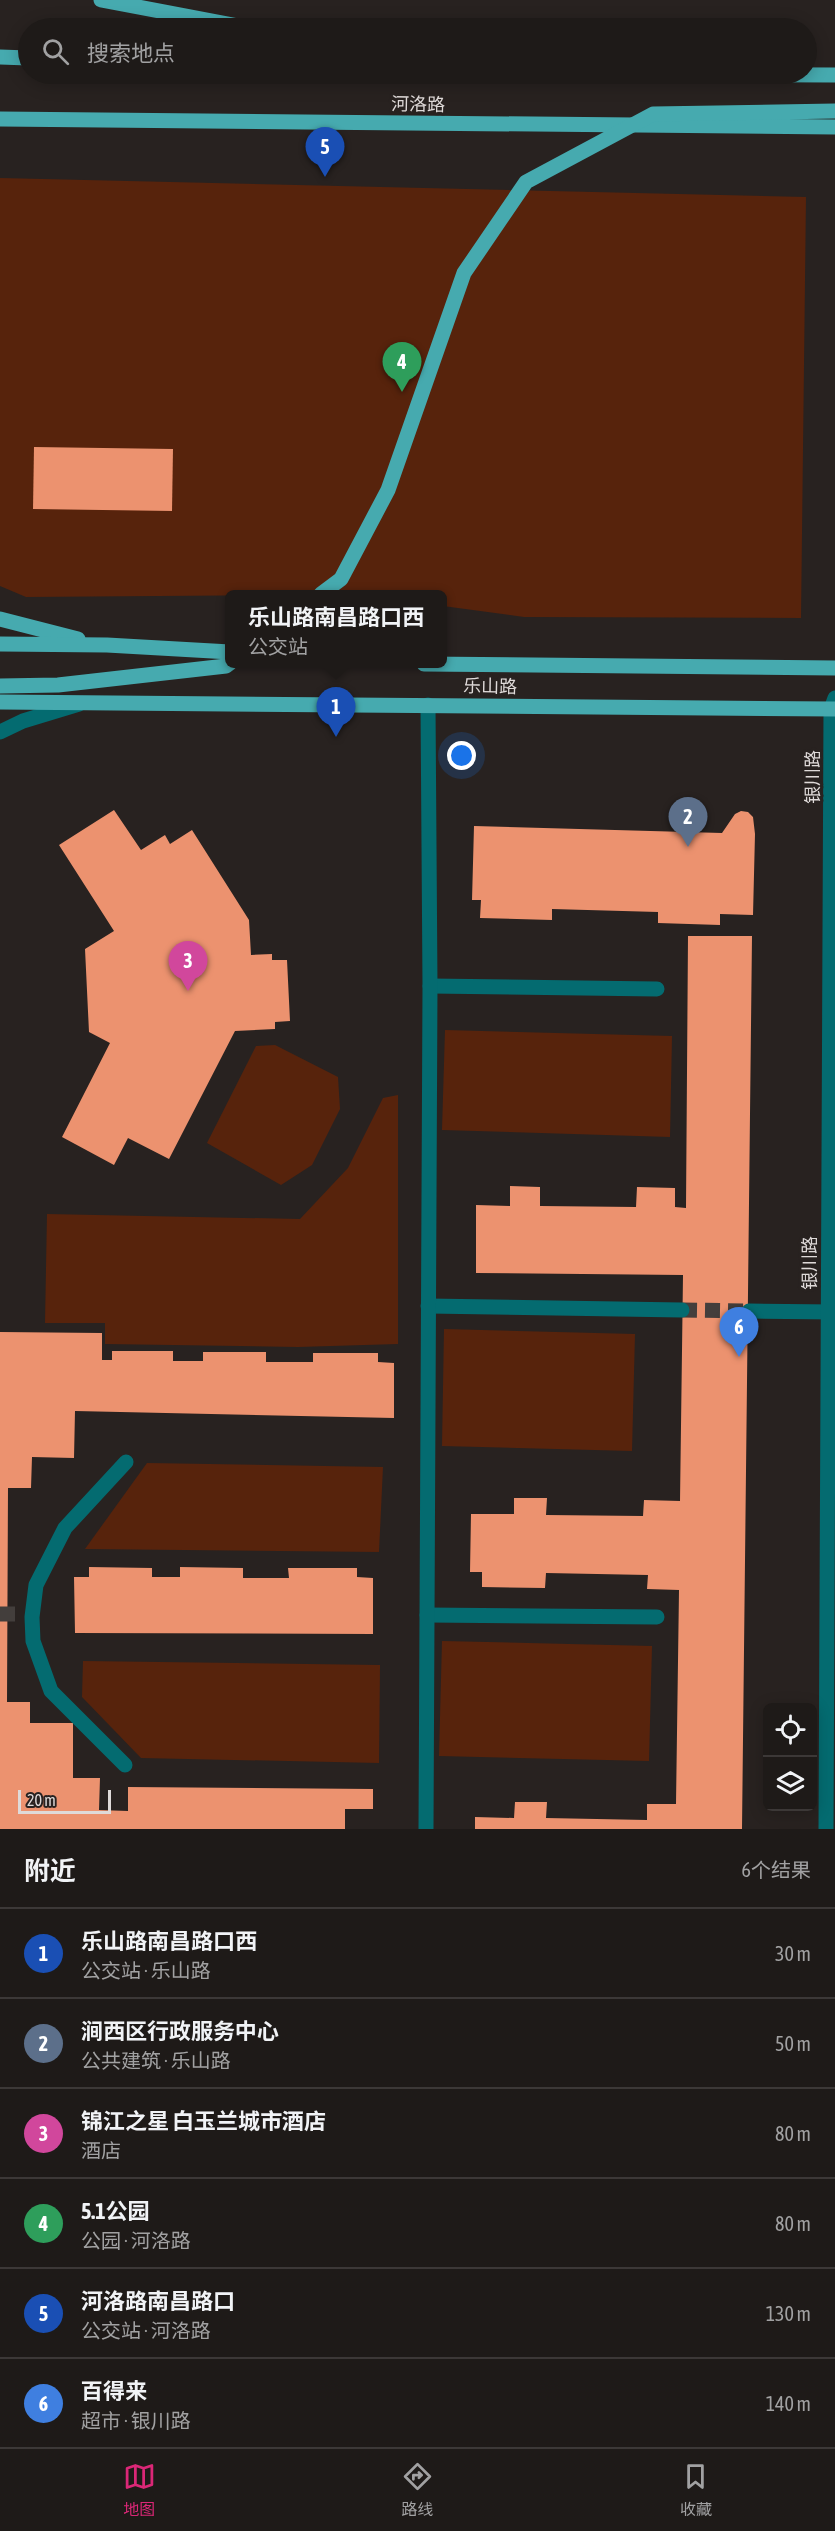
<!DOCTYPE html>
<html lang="zh">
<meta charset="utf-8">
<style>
body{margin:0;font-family:"Asap Condensed","Noto Sans SC",sans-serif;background:#262321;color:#f1f3f6}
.controls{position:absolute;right:18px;bottom:18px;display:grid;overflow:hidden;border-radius:9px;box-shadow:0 3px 15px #0003}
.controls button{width:54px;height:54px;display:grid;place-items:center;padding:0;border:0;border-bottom:2px solid #3c3837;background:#1e1a18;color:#f1f3f6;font:30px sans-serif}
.scale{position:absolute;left:18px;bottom:15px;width:93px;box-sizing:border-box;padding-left:6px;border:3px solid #dfdad9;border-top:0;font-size:16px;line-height:21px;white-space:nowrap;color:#dfdad9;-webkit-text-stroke:4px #282220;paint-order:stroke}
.you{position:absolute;left:462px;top:756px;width:21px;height:21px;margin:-15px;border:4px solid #fff;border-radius:50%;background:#1a73e8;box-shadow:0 0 0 9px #1a73e833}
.badge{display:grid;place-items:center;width:39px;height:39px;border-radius:50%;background:#db2777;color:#fff;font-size:20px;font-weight:700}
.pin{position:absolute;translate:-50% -50px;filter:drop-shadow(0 2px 3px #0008)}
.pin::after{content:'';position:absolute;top:32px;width:21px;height:18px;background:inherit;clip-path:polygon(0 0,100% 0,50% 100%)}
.popup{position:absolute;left:225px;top:590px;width:222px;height:78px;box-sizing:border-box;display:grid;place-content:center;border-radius:9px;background:#1e1a18;filter:drop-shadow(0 2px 4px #0005);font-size:20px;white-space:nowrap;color:#a1a1a2}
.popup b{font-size:22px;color:#f1f3f6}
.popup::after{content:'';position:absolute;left:50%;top:100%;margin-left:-12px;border:12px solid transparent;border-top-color:#1e1a18}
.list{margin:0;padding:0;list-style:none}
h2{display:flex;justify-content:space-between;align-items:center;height:78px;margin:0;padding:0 24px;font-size:26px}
h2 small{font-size:20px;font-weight:400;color:#a1a1a2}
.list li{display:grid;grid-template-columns:39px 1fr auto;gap:18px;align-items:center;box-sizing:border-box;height:90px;padding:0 24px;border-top:2px solid #3c3837}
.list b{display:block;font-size:22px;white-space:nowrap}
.list p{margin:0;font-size:20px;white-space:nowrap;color:#a1a1a2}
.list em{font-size:20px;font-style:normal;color:#a1a1a2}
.icon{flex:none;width:33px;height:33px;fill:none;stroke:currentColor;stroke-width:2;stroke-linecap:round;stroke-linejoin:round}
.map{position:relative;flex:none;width:835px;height:1829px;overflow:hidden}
.search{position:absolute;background:#1e1a18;box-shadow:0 3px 15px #0003;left:18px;right:18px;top:18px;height:66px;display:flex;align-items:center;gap:15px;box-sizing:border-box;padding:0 21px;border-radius:33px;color:#a1a1a2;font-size:22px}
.sheet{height:618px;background:#1e1a18}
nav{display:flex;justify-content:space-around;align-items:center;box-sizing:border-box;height:84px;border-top:2px solid #3c3837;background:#1e1a18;font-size:16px;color:#a1a1a2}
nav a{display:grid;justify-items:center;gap:3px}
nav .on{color:#db2777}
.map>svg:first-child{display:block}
.green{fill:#57230c}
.building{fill:#ec926f}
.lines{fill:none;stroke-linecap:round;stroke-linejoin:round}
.minor-tunnel{stroke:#433e3c;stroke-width:15;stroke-dasharray:15 8;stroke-linecap:butt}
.minor{stroke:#046b70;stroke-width:15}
.major{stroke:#46aaaf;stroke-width:15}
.labels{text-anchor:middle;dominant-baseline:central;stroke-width:6;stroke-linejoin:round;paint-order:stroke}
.street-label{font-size:18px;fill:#dfdad9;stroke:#282220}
</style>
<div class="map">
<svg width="835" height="1829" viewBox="0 0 835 1829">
<rect width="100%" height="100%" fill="#282220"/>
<g class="green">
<path d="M 0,178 L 806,197 L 801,618 L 524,617 L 443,606 L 442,594 L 26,597 L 0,586 Z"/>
<path d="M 445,1030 L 672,1036 L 670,1137 L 442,1130 Z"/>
<path d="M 275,1045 L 338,1077 L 340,1109 L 312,1165 L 281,1185 L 207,1143 L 256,1046 Z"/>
<path d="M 398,1095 L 398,1344 L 298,1347 L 105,1344 L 105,1323 L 45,1323 L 47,1214 L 300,1219 L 348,1168 L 383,1098 Z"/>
<path d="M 444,1329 L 635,1334 L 632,1451 L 442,1446 Z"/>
<path d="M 147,1463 L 383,1467 L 379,1552 L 85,1549 Z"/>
<path d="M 442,1641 L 652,1646 L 649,1761 L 439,1756 Z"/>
<path d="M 83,1661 L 380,1665 L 379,1763 L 141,1758 L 82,1697 Z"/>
</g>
<g class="building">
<path d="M 34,447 L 173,449 L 172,511 L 33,509 Z"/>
<path d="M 114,810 L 141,850 L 165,835 L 170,844 L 192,830 L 249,920 L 251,955 L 272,954 L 272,960 L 287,960 L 290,1021 L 275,1022 L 275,1029 L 235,1031 L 169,1159 L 128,1138 L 114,1165 L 62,1137 L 110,1043 L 89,1032 L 85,949 L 114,931 L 59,845 Z"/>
<path d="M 741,811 L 748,812 L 753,817 L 755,834 L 753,915 L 720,914 L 720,925 L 658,923 L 658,912 L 552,909 L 552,920 L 480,918 L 481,900 L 472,900 L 474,826 L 722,833 L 735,814 Z"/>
<path d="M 688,936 L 752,936 L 742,1829 L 475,1829 L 475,1817 L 514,1818 L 515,1802 L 547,1802 L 546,1818 L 647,1820 L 647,1804 L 676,1804 L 679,1590 L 647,1589 L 648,1575 L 546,1573 L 545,1588 L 482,1587 L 482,1572 L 470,1572 L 471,1514 L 514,1514 L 514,1498 L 547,1498 L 546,1515 L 643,1516 L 644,1500 L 680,1501 L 683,1275 L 476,1273 L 476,1205 L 510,1206 L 510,1186 L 540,1187 L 540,1206 L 636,1207 L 637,1187 L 675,1188 L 675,1207 L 686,1208 Z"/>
<path d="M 0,1332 L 102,1333 L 102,1360 L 112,1360 L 112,1351 L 173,1351 L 173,1361 L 203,1361 L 203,1352 L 266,1352 L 266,1362 L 313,1362 L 313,1353 L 378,1353 L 378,1362 L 394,1363 L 394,1418 L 75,1411 L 74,1458 L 32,1457 L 31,1488 L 8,1488 L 7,1702 L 30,1702 L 30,1723 L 73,1723 L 73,1778 L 100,1778 L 99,1810 L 128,1811 L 128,1787 L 373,1789 L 373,1809 L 345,1809 L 345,1829 L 0,1829 Z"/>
<path d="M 89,1567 L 152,1568 L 152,1577 L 180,1577 L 180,1567 L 243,1568 L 243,1578 L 289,1578 L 288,1568 L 357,1568 L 357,1577 L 373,1578 L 373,1634 L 75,1633 L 74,1577 L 89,1577 Z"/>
</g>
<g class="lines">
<g class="minor-tunnel">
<path d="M 682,1310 L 749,1311"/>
<path d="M 0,1614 L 17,1614"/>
</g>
<g class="minor">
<path d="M 0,732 L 23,721 L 79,704"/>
<path d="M 430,986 L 657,989"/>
<path d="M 428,1306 L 682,1310"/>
<path d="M 749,1311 L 835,1312"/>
<path d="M 427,1615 L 657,1617"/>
<path d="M 125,1765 L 51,1691 L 33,1641 L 32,1617 L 36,1585 L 65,1528 L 126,1462"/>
<path d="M 426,1829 L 430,986 L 428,705"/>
<path d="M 826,1829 L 831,709 L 835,698"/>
</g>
<g class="major">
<path d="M 101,0 L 249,28"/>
<path d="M 0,57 L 28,58"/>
<path d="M 576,74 L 835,75"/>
<path d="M 0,119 L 835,127"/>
<path d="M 321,594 L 341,579 L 388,490 L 464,273 L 526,182 L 653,114 L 835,111"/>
<path d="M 0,619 L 78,639"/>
<path d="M 0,644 L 107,645 L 230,652"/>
<path d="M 424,664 L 835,668"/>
<path d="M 0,686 L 58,685 L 226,666 L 230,663"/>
<path d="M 0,702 L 835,709"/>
</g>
</g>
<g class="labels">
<g class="street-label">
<text transform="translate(418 104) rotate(1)">河洛路</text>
<text transform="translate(490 686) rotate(1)">乐山路</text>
<text transform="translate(812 777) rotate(-90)">银川路</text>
<text transform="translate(809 1263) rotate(-90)">银川路</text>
</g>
</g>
</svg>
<div class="controls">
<button><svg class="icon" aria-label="locate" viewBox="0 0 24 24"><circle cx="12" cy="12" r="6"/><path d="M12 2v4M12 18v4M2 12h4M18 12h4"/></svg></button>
<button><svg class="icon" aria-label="layers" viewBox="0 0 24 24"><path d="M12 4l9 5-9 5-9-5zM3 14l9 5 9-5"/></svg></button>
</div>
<div class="scale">20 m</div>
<div class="you"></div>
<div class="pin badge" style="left:336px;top:737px;background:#1a4fb4">1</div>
<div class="popup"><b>乐山路南昌路口西</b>公交站</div>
<div class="pin badge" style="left:688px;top:847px;background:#5c6f8a">2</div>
<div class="pin badge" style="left:188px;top:991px;background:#d1479c">3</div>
<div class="pin badge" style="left:402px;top:392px;background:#2e9e5b">4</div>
<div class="pin badge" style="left:325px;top:177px;background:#1a4fb4">5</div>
<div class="pin badge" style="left:739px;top:1357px;background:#3f7fe0">6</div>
<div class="search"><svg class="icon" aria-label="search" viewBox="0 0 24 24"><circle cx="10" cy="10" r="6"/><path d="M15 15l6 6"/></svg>搜索地点</div>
</div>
<section class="sheet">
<h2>附近<small>6个结果</small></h2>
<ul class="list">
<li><span class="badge" style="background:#1a4fb4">1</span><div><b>乐山路南昌路口西</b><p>公交站 · 乐山路</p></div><em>30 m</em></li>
<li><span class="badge" style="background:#5c6f8a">2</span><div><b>涧西区行政服务中心</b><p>公共建筑 · 乐山路</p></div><em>50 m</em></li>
<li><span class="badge" style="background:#d1479c">3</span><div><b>锦江之星 白玉兰城市酒店</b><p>酒店</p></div><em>80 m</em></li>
<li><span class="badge" style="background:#2e9e5b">4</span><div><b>5.1公园</b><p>公园 · 河洛路</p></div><em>80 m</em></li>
<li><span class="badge" style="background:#1a4fb4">5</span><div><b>河洛路南昌路口</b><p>公交站 · 河洛路</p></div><em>130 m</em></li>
<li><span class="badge" style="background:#3f7fe0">6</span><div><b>百得来</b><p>超市 · 银川路</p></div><em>140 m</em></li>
</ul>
</section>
<nav>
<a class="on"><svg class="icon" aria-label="map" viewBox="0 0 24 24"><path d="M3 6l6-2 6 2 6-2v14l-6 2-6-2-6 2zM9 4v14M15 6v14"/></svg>地图</a>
<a><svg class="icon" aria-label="directions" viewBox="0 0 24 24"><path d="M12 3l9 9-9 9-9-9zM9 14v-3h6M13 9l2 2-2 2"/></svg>路线</a>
<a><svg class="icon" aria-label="saved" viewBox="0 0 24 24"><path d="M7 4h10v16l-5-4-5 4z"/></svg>收藏</a>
</nav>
